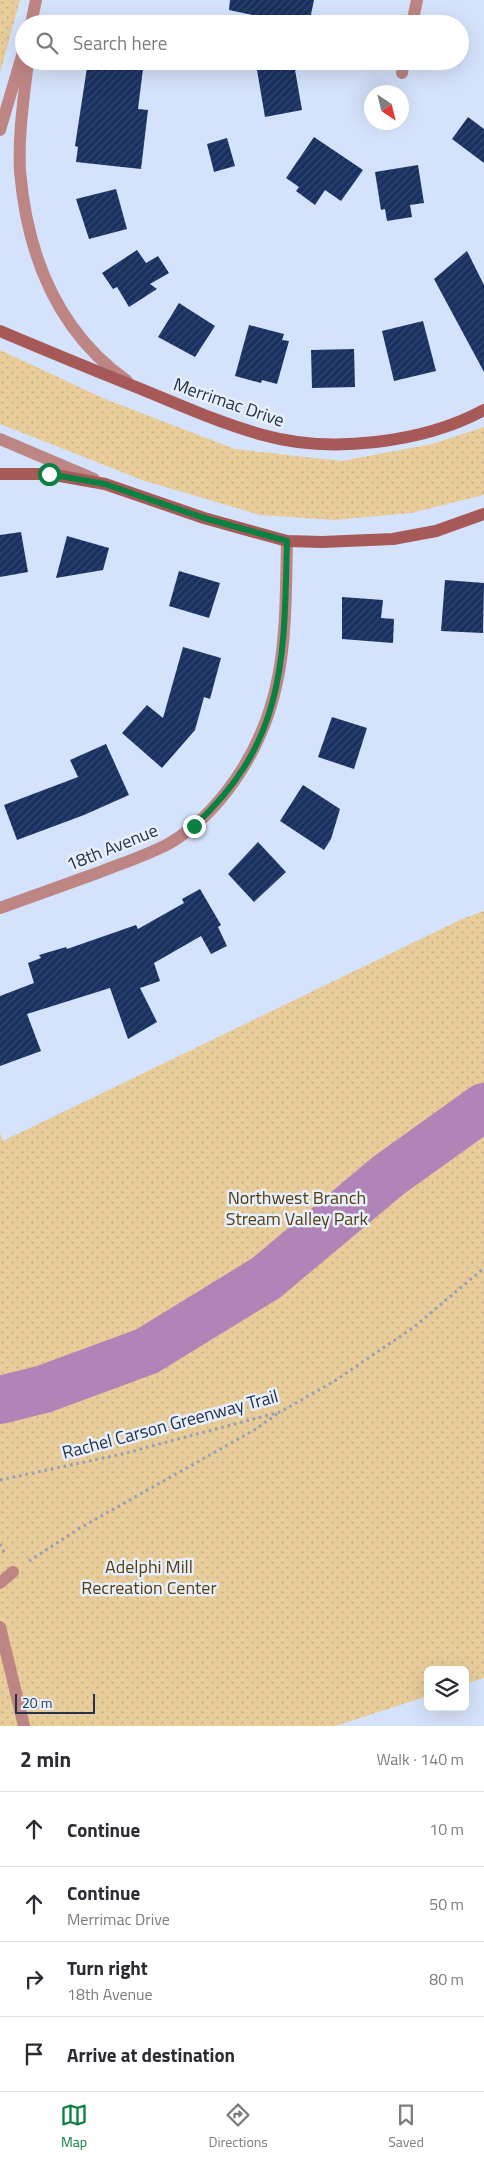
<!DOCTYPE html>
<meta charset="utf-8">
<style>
body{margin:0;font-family:"Titillium Web",sans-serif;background:#f2f2f3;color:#2b2b33}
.controls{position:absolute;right:15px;bottom:15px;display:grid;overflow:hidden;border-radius:8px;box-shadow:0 5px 20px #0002}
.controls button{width:45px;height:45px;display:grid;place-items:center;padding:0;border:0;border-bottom:1px solid #e1e1e2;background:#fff;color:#2b2b33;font:25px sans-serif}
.compass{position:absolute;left:364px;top:85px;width:45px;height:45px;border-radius:50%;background:#fff;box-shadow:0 5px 20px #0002;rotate:145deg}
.scale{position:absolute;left:15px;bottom:12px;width:80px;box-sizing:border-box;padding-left:5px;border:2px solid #24324a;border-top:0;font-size:14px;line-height:18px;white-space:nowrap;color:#24324a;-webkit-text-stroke:4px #e8effc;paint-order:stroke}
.stop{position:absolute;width:15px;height:15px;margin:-11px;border:4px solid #0b8043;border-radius:50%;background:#fff}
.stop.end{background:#0b8043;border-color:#fff;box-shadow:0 1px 5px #0008}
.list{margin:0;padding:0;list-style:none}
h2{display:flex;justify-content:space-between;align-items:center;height:65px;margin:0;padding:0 20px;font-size:21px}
h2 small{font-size:16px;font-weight:400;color:#7c7c81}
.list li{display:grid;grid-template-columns:32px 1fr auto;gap:15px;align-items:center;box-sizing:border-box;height:75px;padding:0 20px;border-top:1px solid #e1e1e2}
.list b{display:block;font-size:19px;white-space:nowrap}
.list p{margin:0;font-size:16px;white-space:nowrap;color:#7c7c81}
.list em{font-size:16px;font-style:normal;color:#7c7c81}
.icon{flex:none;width:28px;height:28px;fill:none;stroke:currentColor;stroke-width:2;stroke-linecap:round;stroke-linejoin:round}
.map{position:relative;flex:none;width:484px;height:1726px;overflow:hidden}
.search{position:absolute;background:#fff;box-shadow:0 5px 20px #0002;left:15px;right:15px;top:15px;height:55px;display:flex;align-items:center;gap:12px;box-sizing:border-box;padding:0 18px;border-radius:28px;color:#7c7c81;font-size:19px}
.sheet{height:365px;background:#fff}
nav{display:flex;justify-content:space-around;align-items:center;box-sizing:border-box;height:70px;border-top:1px solid #e1e1e2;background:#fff;font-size:14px;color:#7c7c81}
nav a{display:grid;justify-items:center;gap:2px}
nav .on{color:#0b8043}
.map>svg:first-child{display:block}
.park{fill:url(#park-dots)}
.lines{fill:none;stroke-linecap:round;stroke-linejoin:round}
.river{stroke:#b184b7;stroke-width:48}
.building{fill:url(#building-hatch)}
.path{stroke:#919fb8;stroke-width:3;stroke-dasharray:2.5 4;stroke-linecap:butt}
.lane{stroke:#bd8684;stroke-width:12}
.street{stroke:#bd8684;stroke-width:12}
.secondary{stroke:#a65957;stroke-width:12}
.route{stroke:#0b8043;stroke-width:6}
.labels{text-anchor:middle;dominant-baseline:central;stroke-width:5;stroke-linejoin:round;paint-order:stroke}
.street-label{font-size:18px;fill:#24324a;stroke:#e8effc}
.park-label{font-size:18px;fill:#57400e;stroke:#e8effc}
</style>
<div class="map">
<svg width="484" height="1726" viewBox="0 0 484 1726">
<defs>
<pattern id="park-dots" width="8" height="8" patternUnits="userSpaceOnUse" patternTransform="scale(1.25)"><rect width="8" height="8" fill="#e8cc9a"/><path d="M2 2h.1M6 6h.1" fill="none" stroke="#c7b086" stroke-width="1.8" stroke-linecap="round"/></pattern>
<pattern id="building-hatch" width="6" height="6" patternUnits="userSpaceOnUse" patternTransform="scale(1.25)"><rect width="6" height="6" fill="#193160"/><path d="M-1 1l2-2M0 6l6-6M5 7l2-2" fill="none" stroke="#324770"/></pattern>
</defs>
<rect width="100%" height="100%" fill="#d4e2fb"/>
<g class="park">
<path d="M 0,0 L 20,0 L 0,73 Z"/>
<path d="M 0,350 L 105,399 L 235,449 L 342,461 L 432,444 L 484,427 L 484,495 L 411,513 L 335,520 L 260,515 L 142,480 L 0,424 Z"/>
<path d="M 484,911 L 484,1678 L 465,1684 L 465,1670 L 428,1670 L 428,1696 L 335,1726 L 0,1726 L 0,1133 L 3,1141 L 462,919 Z"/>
</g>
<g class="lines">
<path class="river" d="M 0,1400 L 44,1389 L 147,1351 L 266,1278 L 389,1175 L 484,1107"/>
</g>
<g class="building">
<path d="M 230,0 L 314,0 L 309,24 L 269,24 L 271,19 L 229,10 Z"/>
<path d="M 88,61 L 144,61 L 138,109 L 148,110 L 141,169 L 76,162 L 78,147 L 75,146 Z"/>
<path d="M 294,64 L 302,110 L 265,117 L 257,70 Z"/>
<path d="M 468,117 L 484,129 L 484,163 L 452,139 Z"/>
<path d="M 314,137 L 363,170 L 341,201 L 325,190 L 315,205 L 296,191 L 299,187 L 286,178 Z"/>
<path d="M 227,138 L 235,166 L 214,172 L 207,144 Z"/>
<path d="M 418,165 L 424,203 L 410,205 L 412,217 L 387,221 L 385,209 L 381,210 L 375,172 Z"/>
<path d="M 116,189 L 127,229 L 89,239 L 76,199 Z"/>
<path d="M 137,250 L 146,263 L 158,256 L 169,273 L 150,284 L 157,289 L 129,307 L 117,287 L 113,289 L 102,273 Z"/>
<path d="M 467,251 L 484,285 L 484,372 L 434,279 Z"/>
<path d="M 179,303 L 215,326 L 195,357 L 158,337 Z"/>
<path d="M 423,321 L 436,371 L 394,381 L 382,331 Z"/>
<path d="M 249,325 L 284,334 L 282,340 L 289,341 L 277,384 L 262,380 L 261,383 L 235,376 Z"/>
<path d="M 354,349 L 355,387 L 312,388 L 311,350 Z"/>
<path d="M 21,532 L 28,572 L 0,577 L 0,535 Z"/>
<path d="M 67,536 L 109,548 L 103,570 L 56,578 Z"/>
<path d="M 179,571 L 220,583 L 209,618 L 169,606 Z"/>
<path d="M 445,580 L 484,583 L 483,633 L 441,631 Z"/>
<path d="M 342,597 L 383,600 L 381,618 L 394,619 L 393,643 L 342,639 Z"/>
<path d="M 183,647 L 221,658 L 210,699 L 204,697 L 195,730 L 162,768 L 122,733 L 147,705 L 163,718 Z"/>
<path d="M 332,717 L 367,728 L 354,769 L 318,757 Z"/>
<path d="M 106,744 L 129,795 L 84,815 L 17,840 L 4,805 L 78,777 L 70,760 Z"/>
<path d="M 303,785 L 340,809 L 331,839 L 324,850 L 280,821 Z"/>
<path d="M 258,842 L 286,872 L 254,902 L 228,874 Z"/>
<path d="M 200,889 L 221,925 L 218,927 L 227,946 L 211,954 L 201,936 L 154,963 L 160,981 L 140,988 L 157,1022 L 128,1039 L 110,988 L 27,1014 L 41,1051 L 0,1066 L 0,996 L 34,983 L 28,963 L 41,958 L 39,955 L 66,947 L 67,949 L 136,925 L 138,929 L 184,903 L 182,899 Z"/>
</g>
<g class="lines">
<g class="path">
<path d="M 0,1480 L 122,1454 L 280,1412 L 333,1382 L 414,1327 L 484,1268"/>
<path d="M 0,1544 L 5,1554"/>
<path d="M 29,1561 L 80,1528 L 256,1429 L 277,1414"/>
</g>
<g class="lane">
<path d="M 0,1583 L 13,1572"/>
<path d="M 0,1627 L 24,1726"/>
</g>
<g class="street">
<path d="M 31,24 L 36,0"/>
<path d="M 412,24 L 417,0"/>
<path d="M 28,61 C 24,97 18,135 20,171 C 27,254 57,331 127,381"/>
<path d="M 402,73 L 404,61"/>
<path d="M 0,130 L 24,49"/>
<path d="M 0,439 L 94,479"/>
<path d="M 0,908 C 33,896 67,884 100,872 C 123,863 148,855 170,843 C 197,827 217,806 235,780 C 288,704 285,630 287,541"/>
</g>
<g class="secondary">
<path d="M 0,331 C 45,350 91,369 136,387 C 178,404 219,423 263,435 C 330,454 423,443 484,410"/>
<path d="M 0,474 L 49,474 L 105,484 L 204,518 L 287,541 L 322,542 L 393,539 L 436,531 L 484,514"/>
</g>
</g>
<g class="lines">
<path class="route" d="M 49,474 L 105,484 L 204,518 L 287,541 C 284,657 287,741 194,826"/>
</g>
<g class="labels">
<g class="street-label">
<text transform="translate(229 402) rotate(19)">Merrimac Drive</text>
<text transform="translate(112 847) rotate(-22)">18th Avenue</text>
<text transform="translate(170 1424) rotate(-15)">Rachel Carson Greenway Trail</text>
</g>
<g class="park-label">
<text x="297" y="1197">Northwest Branch<tspan x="297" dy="21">Stream Valley Park</tspan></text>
<text x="149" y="1566">Adelphi Mill<tspan x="149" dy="21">Recreation Center</tspan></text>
</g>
</g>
</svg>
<div class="controls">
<button><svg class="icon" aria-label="layers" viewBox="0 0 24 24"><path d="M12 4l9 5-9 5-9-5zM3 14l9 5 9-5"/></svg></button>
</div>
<svg class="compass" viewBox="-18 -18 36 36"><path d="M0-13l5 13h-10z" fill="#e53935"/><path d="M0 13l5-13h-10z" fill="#7c7c81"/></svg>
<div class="scale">20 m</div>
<div class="stop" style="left:49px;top:474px"></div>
<div class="stop end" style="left:194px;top:826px"></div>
<div class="search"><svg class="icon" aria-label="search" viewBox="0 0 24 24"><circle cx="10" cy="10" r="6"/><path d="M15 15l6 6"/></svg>Search here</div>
</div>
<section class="sheet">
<h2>2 min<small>Walk · 140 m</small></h2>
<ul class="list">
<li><svg class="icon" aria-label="ahead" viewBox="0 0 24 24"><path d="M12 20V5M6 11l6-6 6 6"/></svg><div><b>Continue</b></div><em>10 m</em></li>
<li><svg class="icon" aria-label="ahead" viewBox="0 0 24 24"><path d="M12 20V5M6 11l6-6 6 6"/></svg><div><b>Continue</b><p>Merrimac Drive</p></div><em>50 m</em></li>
<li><svg class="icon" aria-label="right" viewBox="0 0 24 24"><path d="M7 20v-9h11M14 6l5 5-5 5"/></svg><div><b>Turn right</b><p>18th Avenue</p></div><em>80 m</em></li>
<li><svg class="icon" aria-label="arrive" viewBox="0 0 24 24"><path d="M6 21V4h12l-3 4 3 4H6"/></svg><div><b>Arrive at destination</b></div></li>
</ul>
</section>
<nav>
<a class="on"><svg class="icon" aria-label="map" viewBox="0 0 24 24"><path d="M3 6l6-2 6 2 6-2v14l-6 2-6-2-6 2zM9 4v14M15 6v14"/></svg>Map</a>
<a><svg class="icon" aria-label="directions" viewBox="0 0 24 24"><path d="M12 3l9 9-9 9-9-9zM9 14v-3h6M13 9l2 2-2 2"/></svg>Directions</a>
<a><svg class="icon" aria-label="saved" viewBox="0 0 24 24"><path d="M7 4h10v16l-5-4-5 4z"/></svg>Saved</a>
</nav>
